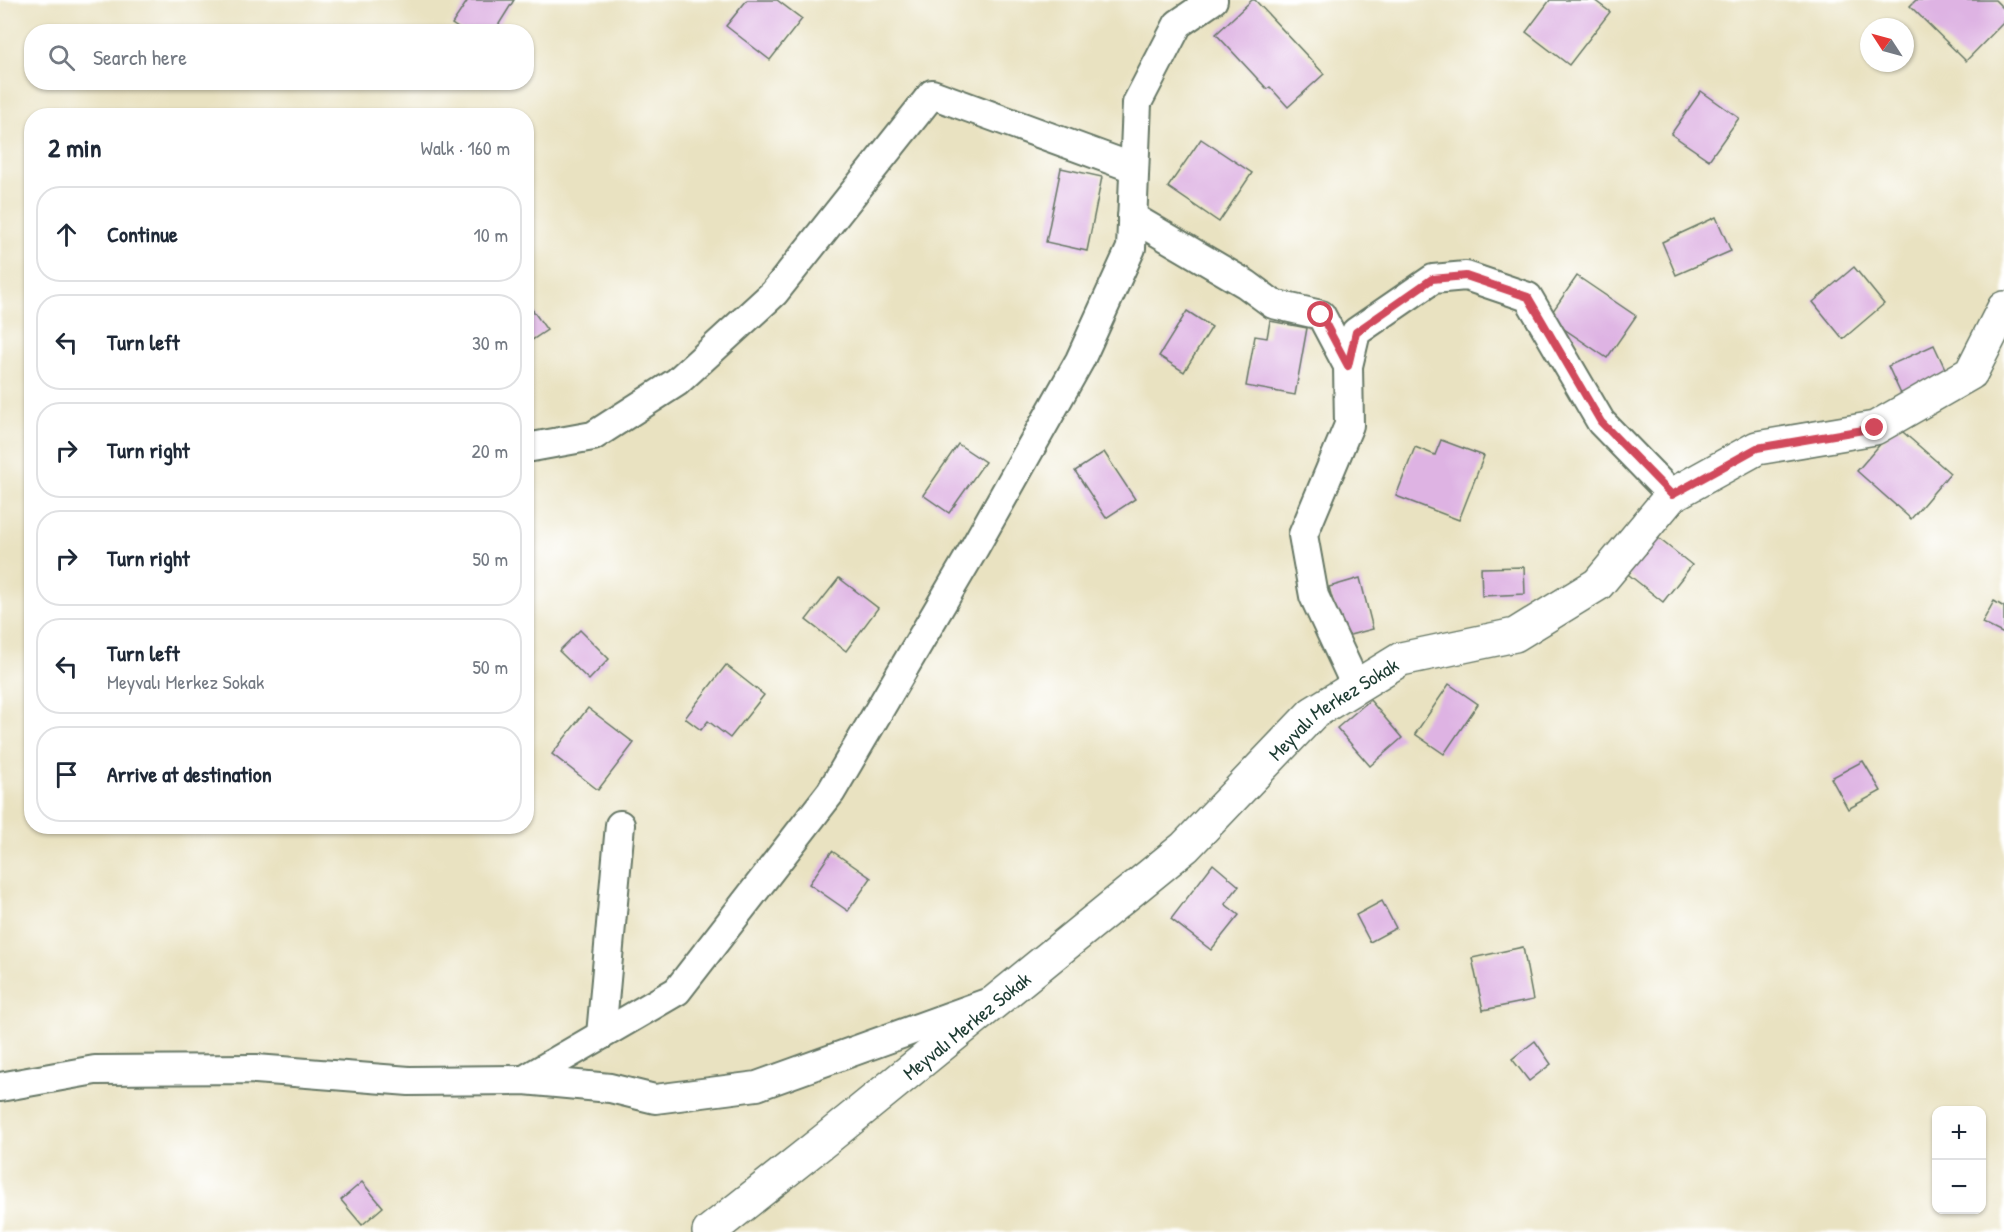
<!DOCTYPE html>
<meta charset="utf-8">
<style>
body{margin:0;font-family:"Patrick Hand",sans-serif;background:#f6f6f7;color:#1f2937}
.controls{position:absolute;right:18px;bottom:18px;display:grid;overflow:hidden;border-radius:12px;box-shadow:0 2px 4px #0004}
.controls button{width:54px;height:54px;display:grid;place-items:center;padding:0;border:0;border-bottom:2px solid #e0e1e3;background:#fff;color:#1f2937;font:30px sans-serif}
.compass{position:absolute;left:1860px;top:18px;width:54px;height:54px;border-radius:50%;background:#fff;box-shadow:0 2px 4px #0004;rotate:306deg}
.stop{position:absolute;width:18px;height:18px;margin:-14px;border:4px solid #d1495b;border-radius:50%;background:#fff}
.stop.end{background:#d1495b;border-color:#fff;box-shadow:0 2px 6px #0008}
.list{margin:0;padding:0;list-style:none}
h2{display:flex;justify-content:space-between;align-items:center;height:78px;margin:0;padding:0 24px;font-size:26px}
h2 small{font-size:20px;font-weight:400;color:#747a83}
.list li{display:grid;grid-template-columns:39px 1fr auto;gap:18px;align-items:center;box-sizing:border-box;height:96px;margin:0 12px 12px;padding:0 12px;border:2px solid #e0e1e3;border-radius:24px}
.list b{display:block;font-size:22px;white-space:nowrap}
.list p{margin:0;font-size:20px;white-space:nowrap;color:#747a83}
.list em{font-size:20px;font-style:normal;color:#747a83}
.icon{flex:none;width:33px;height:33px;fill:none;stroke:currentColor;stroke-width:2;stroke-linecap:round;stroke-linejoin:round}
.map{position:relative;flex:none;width:2004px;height:1232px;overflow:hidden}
.search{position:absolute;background:#fff;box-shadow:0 2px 4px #0004;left:24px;top:24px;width:510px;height:66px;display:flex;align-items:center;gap:15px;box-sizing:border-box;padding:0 21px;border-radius:24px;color:#747a83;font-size:22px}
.panel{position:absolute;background:#fff;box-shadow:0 2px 4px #0004;left:24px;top:108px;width:510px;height:726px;border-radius:24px}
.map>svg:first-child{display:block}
.building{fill:#deb3e3}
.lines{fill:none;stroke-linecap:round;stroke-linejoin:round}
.minor-casing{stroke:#667765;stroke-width:32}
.tertiary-casing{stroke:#667765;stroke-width:36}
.minor{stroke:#fff;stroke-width:28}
.tertiary{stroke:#fff;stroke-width:33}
.route{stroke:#d1495b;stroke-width:8}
.labels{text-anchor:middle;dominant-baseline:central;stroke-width:4.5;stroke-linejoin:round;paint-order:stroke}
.street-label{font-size:20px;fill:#1f3d34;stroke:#fff}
</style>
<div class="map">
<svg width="2004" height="1232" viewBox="0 0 2004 1232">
<rect width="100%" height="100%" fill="#fff"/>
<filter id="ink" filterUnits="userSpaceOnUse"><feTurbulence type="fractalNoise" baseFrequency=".0167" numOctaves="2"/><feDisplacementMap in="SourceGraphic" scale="12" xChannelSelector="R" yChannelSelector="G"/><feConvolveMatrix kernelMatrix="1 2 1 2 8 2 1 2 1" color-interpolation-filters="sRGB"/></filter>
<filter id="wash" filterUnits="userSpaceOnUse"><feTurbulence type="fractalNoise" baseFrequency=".008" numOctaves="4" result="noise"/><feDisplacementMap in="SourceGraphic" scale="24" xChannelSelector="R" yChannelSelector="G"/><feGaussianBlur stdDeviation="1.35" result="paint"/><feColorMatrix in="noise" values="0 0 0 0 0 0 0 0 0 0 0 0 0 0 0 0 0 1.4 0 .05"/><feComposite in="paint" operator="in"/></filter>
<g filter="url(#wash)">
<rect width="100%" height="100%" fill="#e9e2c1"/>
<g id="blocks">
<g class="building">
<path d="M 468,0 L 514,0 L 494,32 L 464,32 L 452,24 Z"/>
<path d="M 747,0 L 777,0 L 802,19 L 770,60 L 726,26 Z"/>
<path d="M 1252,0 L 1255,0 L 1324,74 L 1288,107 L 1270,87 L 1267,89 L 1216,34 Z"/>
<path d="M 1550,0 L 1594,0 L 1610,12 L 1569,65 L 1526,32 Z"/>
<path d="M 1916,0 L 1995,0 L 2004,9 L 2004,22 L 1966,61 L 1910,6 Z"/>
<path d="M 1701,91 L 1739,118 L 1709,160 L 1671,134 Z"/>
<path d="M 1201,139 L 1252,173 L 1219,222 L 1168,187 Z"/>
<path d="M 1061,168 L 1102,177 L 1087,251 L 1046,242 Z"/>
<path d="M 1716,217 L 1731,251 L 1676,275 L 1662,242 Z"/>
<path d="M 1854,267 L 1884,304 L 1843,339 L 1813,302 Z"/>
<path d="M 1577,276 L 1636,316 L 1607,358 L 1548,318 Z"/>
<path d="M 526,301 L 547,330 L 526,344 Z"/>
<path d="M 1187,311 L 1212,327 L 1184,372 L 1159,356 Z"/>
<path d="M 1270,321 L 1307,328 L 1295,395 L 1246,386 L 1255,336 L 1267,338 Z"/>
<path d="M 1934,345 L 1947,373 L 1901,394 L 1888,366 Z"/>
<path d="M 1896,426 L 1950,473 L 1911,519 L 1857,471 Z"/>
<path d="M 1441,440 L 1484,456 L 1459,520 L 1396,496 L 1415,447 L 1435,455 Z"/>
<path d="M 958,444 L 985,462 L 949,513 L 923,495 Z"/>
<path d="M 1104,452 L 1135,499 L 1106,518 L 1075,471 Z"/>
<path d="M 1653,534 L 1692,565 L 1663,602 L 1624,571 Z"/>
<path d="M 1524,567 L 1525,594 L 1482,596 L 1481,568 Z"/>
<path d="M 839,578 L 878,608 L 846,651 L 806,620 Z"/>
<path d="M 1360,578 L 1373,629 L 1342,637 L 1329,587 Z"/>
<path d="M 1994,601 L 2004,607 L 2004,634 L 1982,623 Z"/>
<path d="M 580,630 L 609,659 L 589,680 L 559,651 Z"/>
<path d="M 726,665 L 764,695 L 730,738 L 708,721 L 701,730 L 685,718 Z"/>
<path d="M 1449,684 L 1478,704 L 1444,754 L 1415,734 Z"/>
<path d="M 1370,700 L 1402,738 L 1370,766 L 1337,728 Z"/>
<path d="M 588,708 L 634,743 L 598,790 L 552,754 Z"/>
<path d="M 1863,761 L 1881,791 L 1848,809 L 1831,778 Z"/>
<path d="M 832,851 L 871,878 L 848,911 L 809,884 Z"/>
<path d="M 1213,864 L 1239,886 L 1225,904 L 1239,915 L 1211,950 L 1171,919 Z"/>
<path d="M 1382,901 L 1396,928 L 1370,942 L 1356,915 Z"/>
<path d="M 1523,947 L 1533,1000 L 1483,1010 L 1472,958 Z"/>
<path d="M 1535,1041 L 1551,1064 L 1529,1081 L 1512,1059 Z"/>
<path d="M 362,1182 L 383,1207 L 362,1225 L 341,1200 Z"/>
</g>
</g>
</g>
<g filter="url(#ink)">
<use href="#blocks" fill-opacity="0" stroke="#667765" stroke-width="1.5"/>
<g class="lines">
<g class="minor-casing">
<g id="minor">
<path d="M 1132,217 L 1246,284 L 1273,304 L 1321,315 L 1348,366 L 1349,425 L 1303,535 L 1314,596 L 1356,686"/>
<path d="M 1348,366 L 1356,332 L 1433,279 L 1466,276 L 1528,297 L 1601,422 L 1672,495"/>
<path d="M 526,446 L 532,447 L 593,436 L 677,382 L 774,293 L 932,94 L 1134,168"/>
<path d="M 601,1035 L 620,825"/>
<path d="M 524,1080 L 677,991 L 831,792 L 972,552 L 1080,360 L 1131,248 L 1137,103 L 1178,24 L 1213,0"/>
<path d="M 0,1087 L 95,1070 L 256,1069 L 409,1081 L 524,1080 L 610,1088 L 655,1099 L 757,1086 L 987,1003"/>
</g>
</g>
<g class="tertiary-casing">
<g id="tertiary">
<path id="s1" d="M 709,1232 L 825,1140 L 1185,847 L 1313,713 L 1401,659 L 1515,635 L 1598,584 L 1672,495 L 1757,448 L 1875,428 L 1971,373 L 2004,308"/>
</g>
</g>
<use href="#minor" class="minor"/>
<use href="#tertiary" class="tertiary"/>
</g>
</g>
<g class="lines" filter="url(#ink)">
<path class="route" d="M 1321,315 L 1348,366 L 1356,332 L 1432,279 L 1466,276 L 1528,297 L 1601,422 L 1672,495 L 1757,448 L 1875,428"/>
</g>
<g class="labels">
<g class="street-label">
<text stroke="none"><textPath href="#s1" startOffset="816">Meyvalı Merkez Sokak</textPath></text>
<text stroke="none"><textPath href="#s1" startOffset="330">Meyvalı Merkez Sokak</textPath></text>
</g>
</g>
</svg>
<div class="controls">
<button>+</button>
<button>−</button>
</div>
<svg class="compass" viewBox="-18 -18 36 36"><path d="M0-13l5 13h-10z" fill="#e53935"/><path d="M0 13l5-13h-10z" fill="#747a83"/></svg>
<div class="stop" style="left:1321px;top:315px"></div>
<div class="stop end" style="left:1875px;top:428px"></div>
<div class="search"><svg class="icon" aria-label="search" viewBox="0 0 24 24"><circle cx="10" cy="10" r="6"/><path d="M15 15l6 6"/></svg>Search here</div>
<section class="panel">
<h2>2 min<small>Walk · 160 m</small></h2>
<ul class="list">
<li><svg class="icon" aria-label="ahead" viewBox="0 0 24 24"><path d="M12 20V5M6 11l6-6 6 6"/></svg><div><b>Continue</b></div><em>10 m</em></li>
<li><svg class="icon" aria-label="left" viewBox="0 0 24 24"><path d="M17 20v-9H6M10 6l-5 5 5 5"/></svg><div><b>Turn left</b></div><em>30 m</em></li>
<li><svg class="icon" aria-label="right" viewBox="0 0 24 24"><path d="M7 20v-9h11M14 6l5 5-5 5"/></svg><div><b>Turn right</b></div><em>20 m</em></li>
<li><svg class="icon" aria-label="right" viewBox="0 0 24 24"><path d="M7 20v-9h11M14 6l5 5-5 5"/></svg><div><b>Turn right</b></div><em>50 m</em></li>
<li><svg class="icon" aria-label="left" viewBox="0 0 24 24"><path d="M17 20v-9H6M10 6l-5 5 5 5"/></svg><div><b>Turn left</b><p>Meyvalı Merkez Sokak</p></div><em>50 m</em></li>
<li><svg class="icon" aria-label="arrive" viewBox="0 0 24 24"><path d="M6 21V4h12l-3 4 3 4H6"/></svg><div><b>Arrive at destination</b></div></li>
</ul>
</section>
</div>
